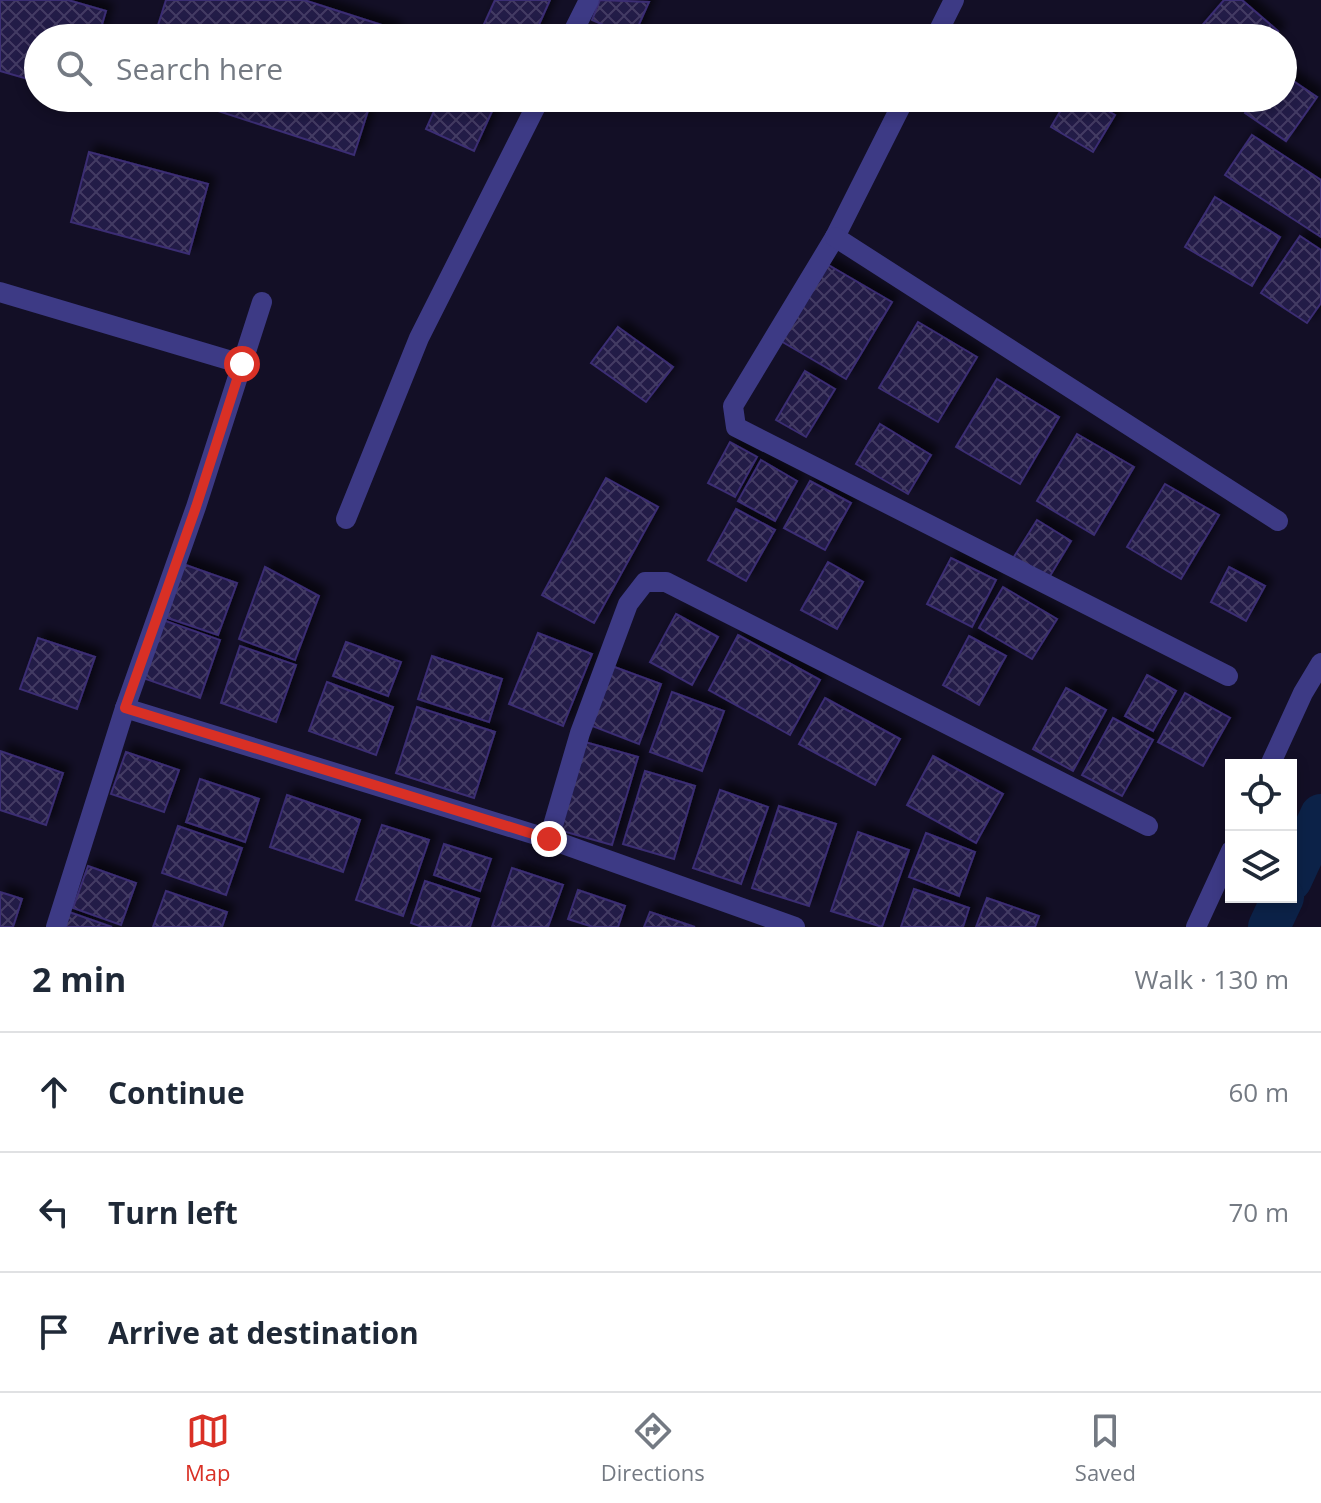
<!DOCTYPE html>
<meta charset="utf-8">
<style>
body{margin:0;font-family:"Open Sans",sans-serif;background:#f6f6f7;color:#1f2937}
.controls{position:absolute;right:24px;bottom:24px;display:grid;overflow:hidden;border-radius:0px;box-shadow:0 4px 12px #0003}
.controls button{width:72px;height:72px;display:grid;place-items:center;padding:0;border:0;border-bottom:2px solid #e0e1e3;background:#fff;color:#1f2937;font:40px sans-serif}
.stop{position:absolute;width:24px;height:24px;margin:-18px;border:6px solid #d93025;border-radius:50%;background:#fff}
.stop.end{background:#d93025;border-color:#fff;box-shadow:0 2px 8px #0008}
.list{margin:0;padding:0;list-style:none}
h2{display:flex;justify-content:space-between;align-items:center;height:104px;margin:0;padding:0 32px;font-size:34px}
h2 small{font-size:26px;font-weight:400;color:#747a83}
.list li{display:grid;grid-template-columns:52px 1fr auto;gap:24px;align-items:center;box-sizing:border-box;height:120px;padding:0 32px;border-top:2px solid #e0e1e3}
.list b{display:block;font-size:30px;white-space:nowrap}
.list em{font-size:26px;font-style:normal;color:#747a83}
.icon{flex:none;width:44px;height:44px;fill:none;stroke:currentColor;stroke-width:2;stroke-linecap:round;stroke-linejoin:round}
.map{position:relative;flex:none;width:1321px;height:927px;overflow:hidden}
.search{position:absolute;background:#fff;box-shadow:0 4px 12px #0003;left:24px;right:24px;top:24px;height:88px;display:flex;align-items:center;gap:20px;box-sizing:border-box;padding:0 28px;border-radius:44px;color:#747a83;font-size:30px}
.sheet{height:464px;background:#fff}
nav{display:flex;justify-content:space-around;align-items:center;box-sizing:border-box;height:112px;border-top:2px solid #e0e1e3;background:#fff;font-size:22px;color:#747a83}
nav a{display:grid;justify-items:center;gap:4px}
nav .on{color:#d93025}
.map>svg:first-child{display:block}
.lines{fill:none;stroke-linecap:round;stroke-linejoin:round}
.canal{stroke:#0c2248;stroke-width:42}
.building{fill:url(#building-cross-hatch);stroke:#3b2d73;stroke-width:2;filter:url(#shadow)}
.minor{stroke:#3d3a85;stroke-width:20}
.tertiary{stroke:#3d3a85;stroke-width:20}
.route{stroke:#d93025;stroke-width:10}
</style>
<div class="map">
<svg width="1321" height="927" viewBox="0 0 1321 927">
<defs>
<pattern id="building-cross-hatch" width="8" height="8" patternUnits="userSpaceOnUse" patternTransform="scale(2)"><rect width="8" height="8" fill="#241b47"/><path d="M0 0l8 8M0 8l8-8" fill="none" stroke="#433b63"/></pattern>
<filter id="shadow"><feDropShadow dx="7" dy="-7" stdDeviation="4" flood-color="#0009"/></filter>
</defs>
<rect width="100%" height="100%" fill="#130f26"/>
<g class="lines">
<g class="canal">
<path d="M 1291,880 L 1321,815"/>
<path d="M 1269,927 L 1283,897"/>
</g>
</g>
<g class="building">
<path d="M 0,0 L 68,0 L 106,11 L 98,38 L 38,38 L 38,82 L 0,71 Z"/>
<path d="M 166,0 L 304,0 L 394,29 L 392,38 L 154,38 Z"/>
<path d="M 495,0 L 550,0 L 533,38 L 492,38 L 480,33 Z"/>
<path d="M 600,0 L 649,2 L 633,38 L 592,20 Z"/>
<path d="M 1224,0 L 1242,0 L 1278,31 L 1272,38 L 1208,38 L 1198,30 Z"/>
<path d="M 1283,74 L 1317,97 L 1286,141 L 1245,113 L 1255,98 L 1283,98 Z"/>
<path d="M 178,98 L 372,98 L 354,155 Z"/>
<path d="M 440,98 L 475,98 L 494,107 L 474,151 L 426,129 Z"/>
<path d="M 1068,98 L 1087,98 L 1115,115 L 1093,152 L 1051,127 Z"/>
<path d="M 1252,135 L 1321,180 L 1321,237 L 1225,175 Z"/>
<path d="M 89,152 L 208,184 L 189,254 L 71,222 Z"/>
<path d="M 1215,197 L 1280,237 L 1252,286 L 1185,247 Z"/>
<path d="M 1300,236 L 1321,250 L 1321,303 L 1307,323 L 1261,293 Z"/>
<path d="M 825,263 L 892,302 L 846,379 L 779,340 Z"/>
<path d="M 918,322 L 977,357 L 938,422 L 879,388 Z"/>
<path d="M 618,327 L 673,367 L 646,402 L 591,363 Z"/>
<path d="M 805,371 L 835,389 L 806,437 L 776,420 Z"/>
<path d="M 997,379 L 1059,417 L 1020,484 L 956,447 Z"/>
<path d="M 880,424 L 931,455 L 908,494 L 856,464 Z"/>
<path d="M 1077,434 L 1134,467 L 1094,535 L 1037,501 Z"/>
<path d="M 730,442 L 757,457 L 735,497 L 708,483 Z"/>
<path d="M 761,460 L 797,481 L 775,521 L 738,501 Z"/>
<path d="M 606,478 L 658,507 L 594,623 L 542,595 Z"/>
<path d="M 810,481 L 851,503 L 825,550 L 784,528 Z"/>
<path d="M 1165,484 L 1219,515 L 1181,579 L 1127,547 Z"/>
<path d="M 736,509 L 775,530 L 746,581 L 708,560 Z"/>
<path d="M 1037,520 L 1071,541 L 1047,581 L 1012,560 Z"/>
<path d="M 951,558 L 996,580 L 972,627 L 927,604 Z"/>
<path d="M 828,562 L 863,582 L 837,629 L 801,610 Z"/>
<path d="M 180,563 L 237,583 L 218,635 L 162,616 Z"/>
<path d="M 265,567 L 319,596 L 295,660 L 239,639 Z"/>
<path d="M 1229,567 L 1265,586 L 1246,621 L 1211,602 Z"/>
<path d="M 1003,587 L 1057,619 L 1032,659 L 979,628 Z"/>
<path d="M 676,614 L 718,637 L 692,685 L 650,662 Z"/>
<path d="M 160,619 L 220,640 L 200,698 L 140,677 Z"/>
<path d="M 538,633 L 592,654 L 563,726 L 509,704 Z"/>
<path d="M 738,635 L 820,680 L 790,735 L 709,690 Z"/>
<path d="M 969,636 L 1006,656 L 979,705 L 943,685 Z"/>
<path d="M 38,638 L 95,657 L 77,709 L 20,689 Z"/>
<path d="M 346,642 L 401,662 L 388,696 L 333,676 Z"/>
<path d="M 240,646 L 296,665 L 276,722 L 221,703 Z"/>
<path d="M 432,656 L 502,679 L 489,722 L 418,699 Z"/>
<path d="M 609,665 L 661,684 L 639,744 L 587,724 Z"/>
<path d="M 1147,675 L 1176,691 L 1153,731 L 1125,716 Z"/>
<path d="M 327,682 L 393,707 L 376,755 L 309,731 Z"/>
<path d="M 1066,688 L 1106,710 L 1073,771 L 1033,749 Z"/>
<path d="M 672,692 L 724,711 L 702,771 L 650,752 Z"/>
<path d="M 1185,693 L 1230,718 L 1203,766 L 1158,742 Z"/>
<path d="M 825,698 L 900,739 L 875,785 L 799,744 Z"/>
<path d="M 417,707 L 495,732 L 474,798 L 396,773 Z"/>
<path d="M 1113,718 L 1153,740 L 1122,796 L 1082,775 Z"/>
<path d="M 585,742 L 638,757 L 612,845 L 559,830 Z"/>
<path d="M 0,751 L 63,773 L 46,825 L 0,810 Z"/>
<path d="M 126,752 L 179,770 L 164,812 L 111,794 Z"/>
<path d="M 933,756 L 1003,794 L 976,843 L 907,805 Z"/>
<path d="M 645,771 L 695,786 L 674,859 L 623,844 Z"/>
<path d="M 200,779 L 259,799 L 245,842 L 186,822 Z"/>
<path d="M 720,790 L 768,807 L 741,884 L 693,868 Z"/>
<path d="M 287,795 L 360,820 L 343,872 L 270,847 Z"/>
<path d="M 779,806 L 836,824 L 809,906 L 752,888 Z"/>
<path d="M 382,825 L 429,840 L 403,916 L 356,900 Z"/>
<path d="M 178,826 L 242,848 L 226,895 L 162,873 Z"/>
<path d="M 858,832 L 909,850 L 882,927 L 831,911 Z"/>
<path d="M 926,833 L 975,852 L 959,896 L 909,877 Z"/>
<path d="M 444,844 L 491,859 L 480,891 L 434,875 Z"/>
<path d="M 88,866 L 136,883 L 121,925 L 73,908 Z"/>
<path d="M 512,868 L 563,885 L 548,927 L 492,927 Z"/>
<path d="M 425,881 L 479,899 L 470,927 L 422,927 L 411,923 Z"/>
<path d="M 914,889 L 969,908 L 963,927 L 901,927 Z"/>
<path d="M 578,890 L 625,906 L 618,927 L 593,927 L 568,919 Z"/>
<path d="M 166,891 L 227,912 L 222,927 L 153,927 Z"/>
<path d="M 0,892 L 22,899 L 13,927 L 0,927 Z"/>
<path d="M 987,898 L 1039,916 L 1035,927 L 976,927 Z"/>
<path d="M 69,912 L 112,927 L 64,927 Z"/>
<path d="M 650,912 L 695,927 L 644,927 Z"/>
</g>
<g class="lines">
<g class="minor">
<path d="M 570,38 L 589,0"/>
<path d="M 935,38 L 954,0"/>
<path d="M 905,98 L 835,237 L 733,406 L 736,427 L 1228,676"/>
<path d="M 835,237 L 1278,521"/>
<path d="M 0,292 L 242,364"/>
<path d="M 346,519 L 419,338 L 540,98"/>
<path d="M 125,708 L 549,839 L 795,927"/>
<path d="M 549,839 L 580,733 L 628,604 L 645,582 L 666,582 L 1148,826"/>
<path d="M 56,927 L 125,708 L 196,507 L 262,302"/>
</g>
<g class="tertiary">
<path d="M 1270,765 L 1303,693 L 1321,663"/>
<path d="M 1196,927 L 1231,851"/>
</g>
</g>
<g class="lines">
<path class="route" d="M 242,364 L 196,507 L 125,708 L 549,839"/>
</g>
</svg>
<div class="controls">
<button><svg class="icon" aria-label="locate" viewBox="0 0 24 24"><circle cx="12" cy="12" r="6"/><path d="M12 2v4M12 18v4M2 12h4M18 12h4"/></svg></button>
<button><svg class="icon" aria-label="layers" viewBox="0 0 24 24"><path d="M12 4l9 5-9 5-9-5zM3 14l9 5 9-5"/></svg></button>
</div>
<div class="stop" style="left:242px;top:364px"></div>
<div class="stop end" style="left:549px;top:839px"></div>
<div class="search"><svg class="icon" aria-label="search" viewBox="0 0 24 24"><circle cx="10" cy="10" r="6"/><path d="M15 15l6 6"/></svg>Search here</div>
</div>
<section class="sheet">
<h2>2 min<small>Walk · 130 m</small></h2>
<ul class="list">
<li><svg class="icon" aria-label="ahead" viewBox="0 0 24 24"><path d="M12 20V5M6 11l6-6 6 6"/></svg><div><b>Continue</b></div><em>60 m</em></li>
<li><svg class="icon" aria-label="left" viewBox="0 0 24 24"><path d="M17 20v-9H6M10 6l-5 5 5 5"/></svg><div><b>Turn left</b></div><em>70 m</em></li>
<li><svg class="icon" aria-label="arrive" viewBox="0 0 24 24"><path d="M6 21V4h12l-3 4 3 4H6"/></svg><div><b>Arrive at destination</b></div></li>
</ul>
</section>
<nav>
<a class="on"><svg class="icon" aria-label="map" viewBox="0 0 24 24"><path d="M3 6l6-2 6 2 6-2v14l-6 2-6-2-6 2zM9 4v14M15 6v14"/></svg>Map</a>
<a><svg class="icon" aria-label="directions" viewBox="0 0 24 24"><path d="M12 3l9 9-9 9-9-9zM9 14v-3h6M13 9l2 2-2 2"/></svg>Directions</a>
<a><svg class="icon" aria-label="saved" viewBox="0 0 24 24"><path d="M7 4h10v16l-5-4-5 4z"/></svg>Saved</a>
</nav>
